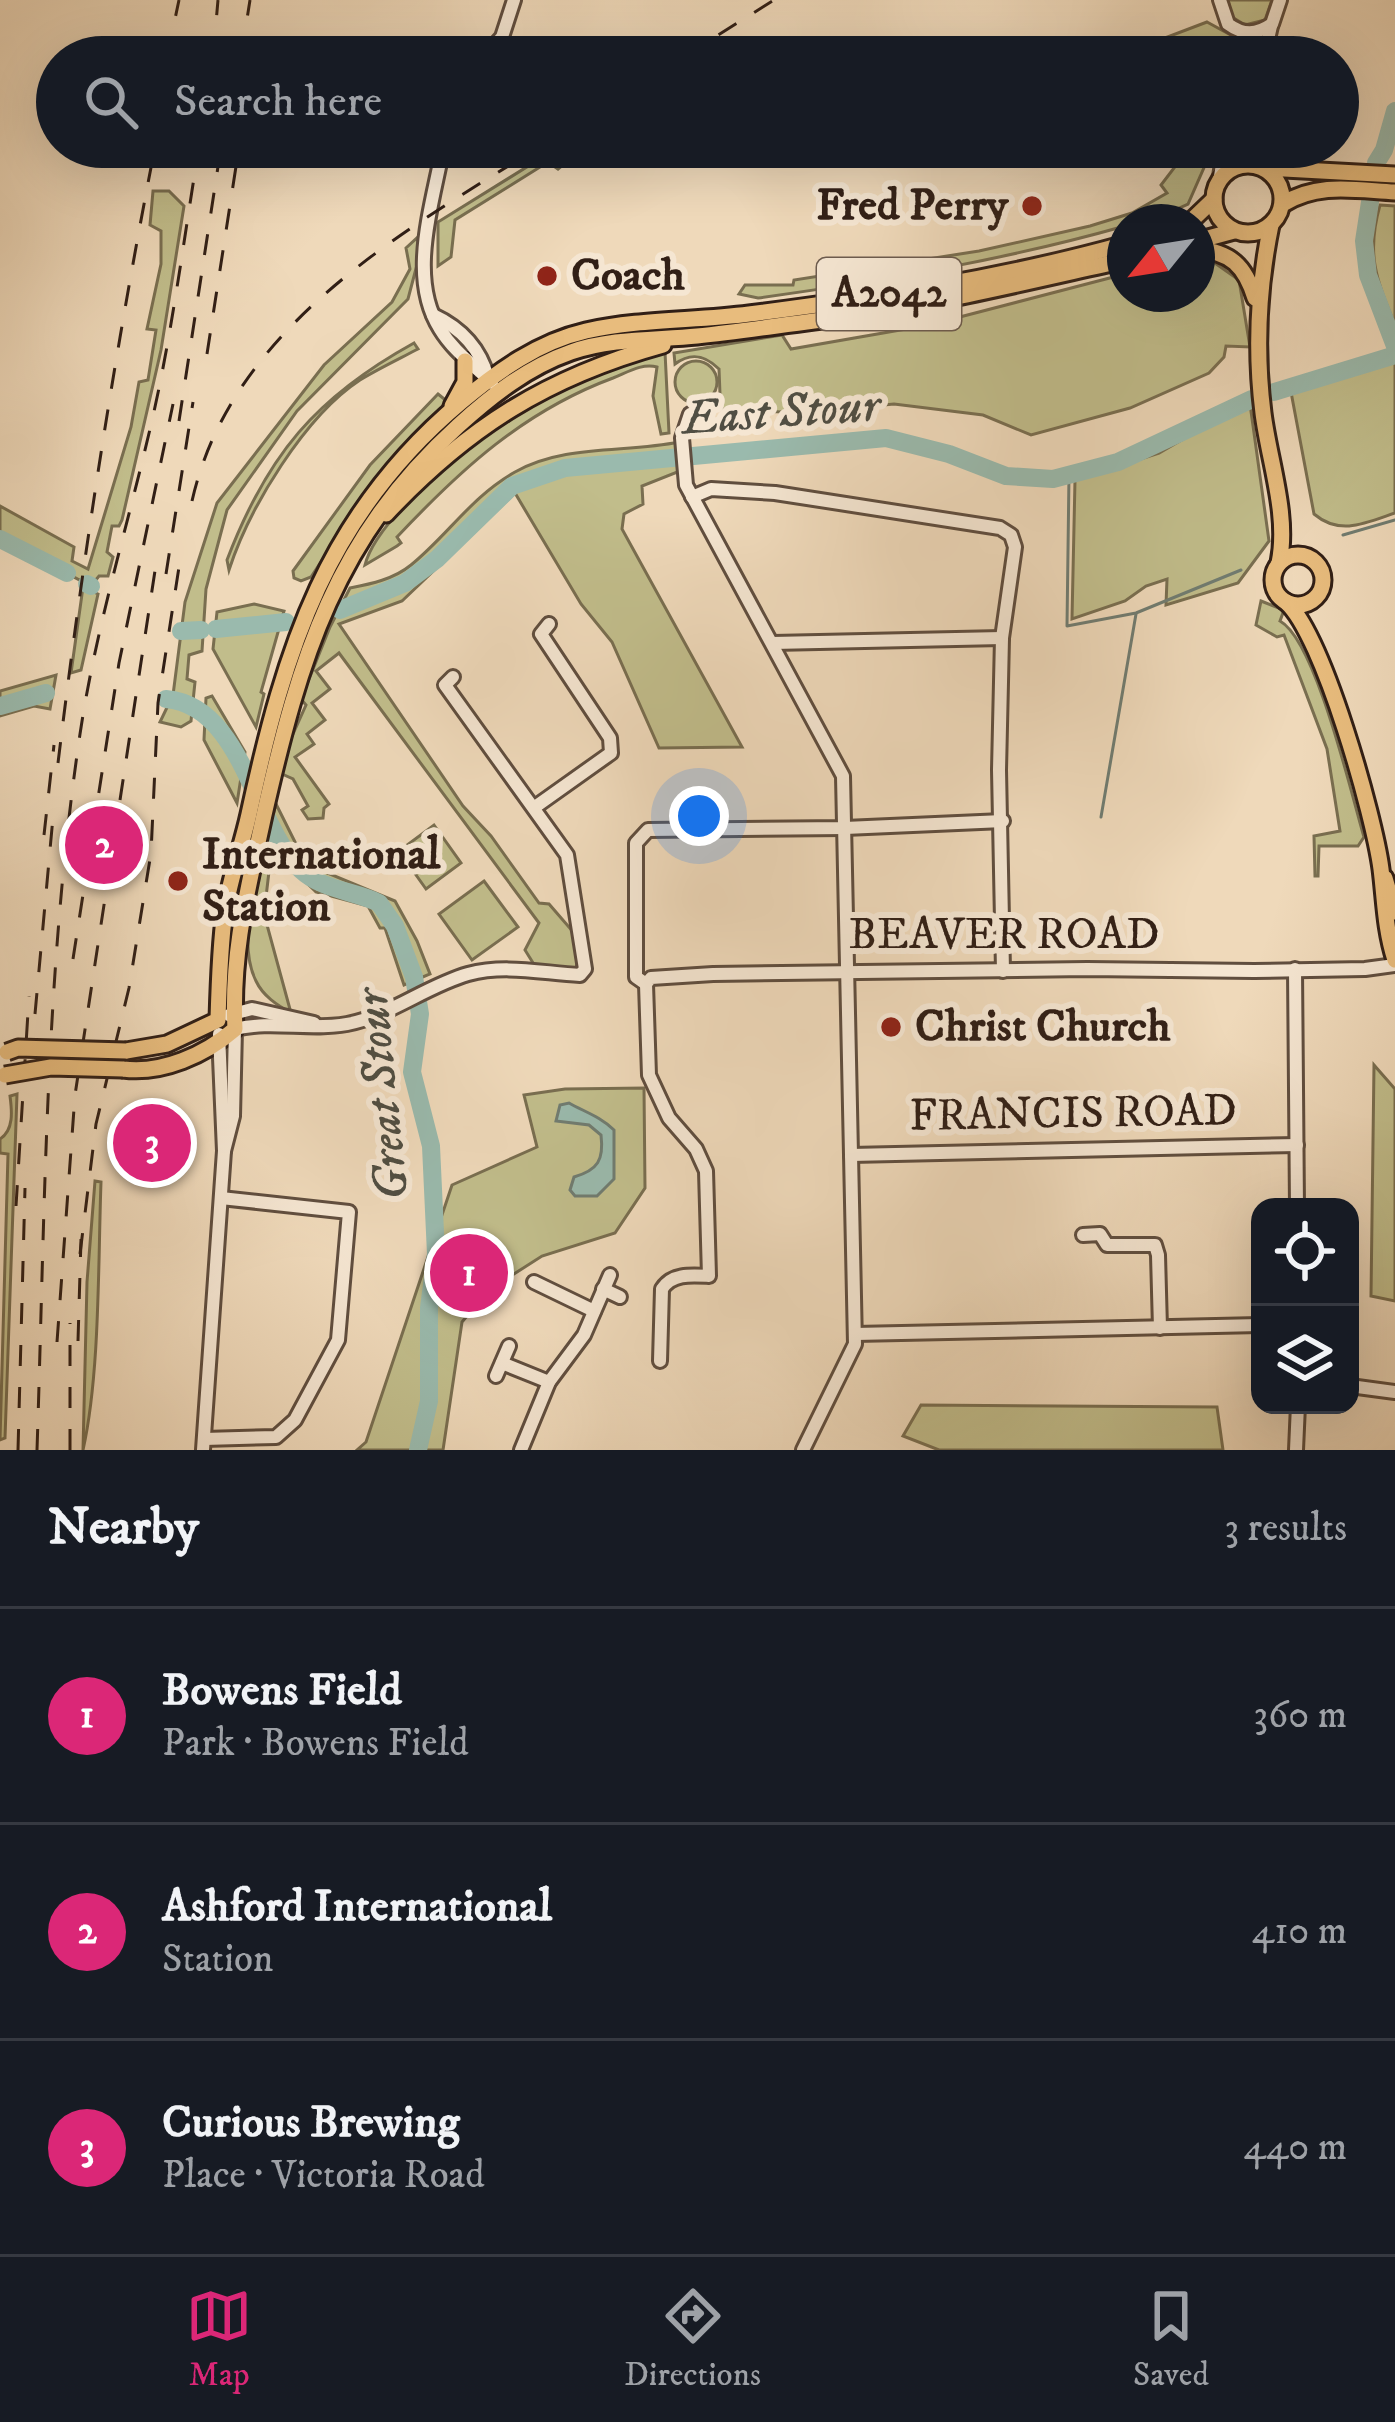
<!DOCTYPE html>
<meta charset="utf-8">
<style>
body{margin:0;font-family:"IM FELL DW Pica",serif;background:#20242c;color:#f1f3f6}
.controls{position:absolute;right:36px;bottom:36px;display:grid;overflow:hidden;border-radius:24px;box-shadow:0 12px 48px #0002}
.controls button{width:108px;height:108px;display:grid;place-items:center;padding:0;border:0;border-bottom:3px solid #363941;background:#171b24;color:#f1f3f6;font:60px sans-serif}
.compass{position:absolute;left:1107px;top:204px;width:108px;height:108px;border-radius:50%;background:#171b24;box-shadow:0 12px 48px #0002;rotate:240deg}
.you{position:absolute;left:699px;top:816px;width:42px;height:42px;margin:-30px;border:9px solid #fff;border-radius:50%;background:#1a73e8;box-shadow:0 0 0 18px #1a73e833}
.badge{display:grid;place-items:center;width:78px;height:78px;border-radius:50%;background:#db2777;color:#fff;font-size:39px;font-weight:700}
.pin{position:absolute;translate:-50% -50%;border:6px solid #fff;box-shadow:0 3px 12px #0006}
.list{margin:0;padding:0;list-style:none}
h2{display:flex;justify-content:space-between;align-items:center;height:156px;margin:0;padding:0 48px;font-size:51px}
h2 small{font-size:39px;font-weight:400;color:#9ea1a6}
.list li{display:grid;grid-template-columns:78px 1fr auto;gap:36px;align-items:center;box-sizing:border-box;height:216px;padding:0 48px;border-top:3px solid #363941}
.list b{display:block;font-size:45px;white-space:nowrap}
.list p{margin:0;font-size:39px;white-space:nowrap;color:#9ea1a6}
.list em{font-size:39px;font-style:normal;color:#9ea1a6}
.icon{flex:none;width:66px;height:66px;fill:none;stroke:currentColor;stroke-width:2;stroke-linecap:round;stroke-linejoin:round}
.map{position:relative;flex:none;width:1395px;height:1450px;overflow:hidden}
.search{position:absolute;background:#171b24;box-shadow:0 12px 48px #0002;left:36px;right:36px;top:36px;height:132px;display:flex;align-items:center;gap:30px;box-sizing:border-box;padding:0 42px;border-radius:66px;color:#9ea1a6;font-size:45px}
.sheet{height:804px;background:#171b24}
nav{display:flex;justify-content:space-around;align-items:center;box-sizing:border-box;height:168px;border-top:3px solid #363941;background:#171b24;font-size:33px;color:#9ea1a6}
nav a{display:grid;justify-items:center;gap:6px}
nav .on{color:#db2777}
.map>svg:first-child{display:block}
.green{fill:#c1bd8b;stroke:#796e50;stroke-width:3}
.water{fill:#9abaad;stroke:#707c71;stroke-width:3}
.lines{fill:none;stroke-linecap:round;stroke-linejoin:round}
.stream{stroke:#707c71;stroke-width:3}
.river{stroke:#9abaad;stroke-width:18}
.minor-casing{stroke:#604e3f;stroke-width:18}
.major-casing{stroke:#311f16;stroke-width:21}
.minor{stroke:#f5e6d2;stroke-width:12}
.major{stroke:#e8bc7d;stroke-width:15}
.rail{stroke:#311f16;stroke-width:3;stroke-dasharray:21 21;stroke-linecap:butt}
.major-bridge-casing{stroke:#311f16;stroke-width:21;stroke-linecap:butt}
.major-bridge{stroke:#e8bc7d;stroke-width:15}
.poi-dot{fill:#8f2418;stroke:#f5e6d2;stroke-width:4.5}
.labels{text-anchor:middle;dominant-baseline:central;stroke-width:12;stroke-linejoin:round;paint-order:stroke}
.shield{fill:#f5e6d2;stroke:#6c5b4e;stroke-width:3}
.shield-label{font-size:42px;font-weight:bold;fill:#311f16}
.poi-label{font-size:45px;font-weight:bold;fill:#311f16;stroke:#f5e6d2;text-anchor:start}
.street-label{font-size:45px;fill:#311f16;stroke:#f5e6d2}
.water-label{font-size:48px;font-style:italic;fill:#504e43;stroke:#f5e6d2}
</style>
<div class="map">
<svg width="1395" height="1450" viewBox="0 0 1395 1450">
<rect width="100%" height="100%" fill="#efd9ba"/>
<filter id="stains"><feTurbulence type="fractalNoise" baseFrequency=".00167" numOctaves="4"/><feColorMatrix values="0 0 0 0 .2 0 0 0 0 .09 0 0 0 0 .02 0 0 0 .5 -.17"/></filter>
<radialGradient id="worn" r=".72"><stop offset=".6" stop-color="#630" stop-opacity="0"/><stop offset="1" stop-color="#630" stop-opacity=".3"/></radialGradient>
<g class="green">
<path d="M 1228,0 L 1272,0 L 1265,20 L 1245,25 L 1232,17 Z"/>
<path d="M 1207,22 L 1238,39 L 1190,47 L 1162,39 Z"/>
<path d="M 559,147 L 584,147 L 558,169 L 548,162 L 455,220 L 451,257 L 438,266 L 438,222 Z"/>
<path d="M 1190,147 L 1213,147 L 1188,204 L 1166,214 L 1125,222 L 1125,226 C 1005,260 881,281 758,298 L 739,294 L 745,285 L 793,285 L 794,280 L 979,251 L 1090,226 L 1132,213 L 1167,193 L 1161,185 Z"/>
<path d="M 153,191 L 169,191 L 184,206 L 161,350 L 122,520 L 119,526 L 112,526 L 107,552 L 113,557 L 108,576 L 99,576 L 91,586 L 0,538 L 0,506 L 74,547 L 72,561 L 88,569 L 131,427 L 139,382 L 148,380 L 156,330 L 147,329 L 161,264 L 161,231 L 150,225 Z"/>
<path d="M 1380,205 L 1395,206 L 1395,325 C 1376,279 1366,254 1380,205 Z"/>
<path d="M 418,237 L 418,261 L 408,299 L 297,411 L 227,510 L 206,589 L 202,651 L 189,655 L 187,679 L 195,682 L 191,721 L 181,727 L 160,722 L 173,695 L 185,602 L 217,503 L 324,365 L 392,302 L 410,269 L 406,248 Z"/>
<path d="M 1197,261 L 1212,261 L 1239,280 L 1250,347 L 1226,346 L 1224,357 L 1209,373 L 1130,408 L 1031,435 L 983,415 L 894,404 L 801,413 L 723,409 L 716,406 L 718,400 L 702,410 L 720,394 L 719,369 C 705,355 691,352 675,364 L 674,353 L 782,335 L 791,349 L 929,325 L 1125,274 L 1125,294 L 1197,294 Z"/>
<path d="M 414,343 L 418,349 C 399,359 378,369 360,380 C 305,416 249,508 229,570 L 227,560 C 267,455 316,397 414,343 Z"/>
<path d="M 655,352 L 665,352 L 669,433 L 661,434 L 653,396 L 657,367 C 642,363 628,372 613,378 C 524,411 461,469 397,537 L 401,543 L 397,546 L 365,565 C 377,516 488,425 534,399 C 569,378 616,367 655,352 Z"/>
<path d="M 1395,359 L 1395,513 C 1366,523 1340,536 1314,514 L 1291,392 Z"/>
<circle cx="696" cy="382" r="21"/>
<path d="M 438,394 L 448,402 L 443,410 L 367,492 L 311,577 L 301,581 L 294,578 L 293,571 L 370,465 Z"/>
<path d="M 1250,404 L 1269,541 L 1238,583 L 1166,605 L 1167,579 L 1146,586 L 1125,601 L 1072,619 L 1075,480 L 1159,453 L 1233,410 Z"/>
<path d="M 679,442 L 680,471 L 642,486 L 643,504 L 624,514 L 622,529 L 742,747 L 659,748 L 612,642 L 581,604 L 515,493 L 402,601 L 339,624 L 463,806 L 491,836 L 539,903 L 549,904 L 575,934 L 577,968 L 535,966 L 525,950 L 539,923 L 339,653 L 316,671 L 330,689 L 312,703 L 325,720 L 307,734 L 314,744 L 295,757 L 329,804 L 324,808 L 323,818 L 308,819 L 302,810 L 308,806 L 293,779 L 282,774 L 289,743 L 306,705 L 301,699 L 330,627 L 350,588 C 371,584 394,579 411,565 C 448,535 472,496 515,472 C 564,444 626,453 679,442 Z"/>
<path d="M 83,587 L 98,594 L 81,670 L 71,673 Z"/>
<path d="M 1261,601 L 1284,610 L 1280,621 C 1316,641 1351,793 1364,837 L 1358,846 L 1319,846 L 1318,876 L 1315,876 L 1314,836 L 1340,831 L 1327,749 L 1284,635 L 1277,637 L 1256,625 Z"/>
<path d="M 254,604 L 284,611 L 261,692 L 264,694 L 256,727 L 213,649 L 217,612 Z"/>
<path d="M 56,675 L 50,709 L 34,706 L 0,716 L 0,691 Z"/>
<path d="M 212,696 L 245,752 L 237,803 L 204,740 L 206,698 Z"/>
<path d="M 276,804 L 302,856 L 320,870 L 395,901 L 417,941 L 430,974 L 404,985 L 385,928 L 380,928 L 368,906 L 316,892 L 287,864 L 270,863 L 264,914 L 291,1013 C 277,1005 263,996 256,981 C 233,936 264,850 276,804 Z"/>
<path d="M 434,825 L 461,863 L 426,889 L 399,851 Z"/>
<path d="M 484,881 L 518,927 L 472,960 L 439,914 Z"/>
<path d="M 1374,1065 L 1395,1089 L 1395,1301 L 1371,1296 Z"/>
<path d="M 644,1088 L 645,1188 L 615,1233 L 542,1256 L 489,1290 L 462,1322 L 443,1450 L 357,1450 L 366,1442 L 452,1185 L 537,1147 L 524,1095 L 565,1089 Z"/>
<path d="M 17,1094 L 5,1438 L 0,1440 L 8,1154 L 0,1153 L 0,1139 C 14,1130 12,1111 10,1096 Z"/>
<path d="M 95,1181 L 101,1182 C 98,1265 100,1374 83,1450 L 87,1282 Z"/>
<path d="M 921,1405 L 1217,1407 L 1223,1450 L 939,1450 L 903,1436 Z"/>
</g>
<path class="water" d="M 569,1103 C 585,1112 601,1117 614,1130 L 614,1179 L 597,1196 L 575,1196 L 570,1190 L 574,1177 C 598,1170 604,1160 601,1135 L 589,1125 L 556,1121 L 560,1105 Z"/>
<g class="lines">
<g class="stream">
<path d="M 1069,475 L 1067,626 L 1136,613 L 1241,570"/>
<path d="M 1343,535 L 1395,520"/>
<path d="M 1101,817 L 1136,614"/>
</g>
<g class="river">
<path d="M 1395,111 L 1384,150 L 1376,163 L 1364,241 L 1368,275 L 1395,346"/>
<path d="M 1274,392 L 1395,355"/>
<path d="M 0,539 L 67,573"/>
<path d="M 87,584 L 91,586"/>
<path d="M 340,610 L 405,583 L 437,559 L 512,486 L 565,468 L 886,438 L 949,454 L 1006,476 L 1053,479 L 1118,462 L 1252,399"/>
<path d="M 216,629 L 286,622"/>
<path d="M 181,631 L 201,630"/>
<path d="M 166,699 C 243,706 253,824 301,870 C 322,890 355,891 379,903 L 395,926 L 414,977 L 420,1014 L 412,1072 L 431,1146 L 436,1254 L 429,1308 L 429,1401 L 418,1450"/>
<path d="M 0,706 L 46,693"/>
</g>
<g class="minor-casing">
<g id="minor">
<path d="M 1220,0 L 1228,24 C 1243,35 1256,35 1272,24 L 1280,0"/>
<path d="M 1244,33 L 1250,46 L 1250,57"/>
<path d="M 484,57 L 502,37 L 514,0"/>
<path d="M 1264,57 L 1271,26"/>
<path d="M 443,147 C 433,204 407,277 440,329 C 454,352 474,365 492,383"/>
<path d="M 1248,147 L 1257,166"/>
<path d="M 1219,182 L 1225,147"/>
<path d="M 433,315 C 461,328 480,348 488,378"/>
<path d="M 690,414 L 682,438 L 686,485 L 843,776 L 855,1344 L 803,1450"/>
<path d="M 692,497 L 711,489 L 775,493 L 1000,528 L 1011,535 L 1015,547 L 1002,638 L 999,770 L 1003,971"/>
<path d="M 773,643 L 1002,638"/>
<path d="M 535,807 L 611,753 L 610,738 L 541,634 L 549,624"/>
<path d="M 1295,969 L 1297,1207"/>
<path d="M 646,984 L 651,978 L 713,974 L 1087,969 L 1254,971 L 1365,969 L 1395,965"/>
<path d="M 646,984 L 636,977 L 636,843 L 648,830 L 845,828 L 1003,821"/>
<path d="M 646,984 L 649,1075 L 669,1118 L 696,1149 L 706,1171 L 709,1276 C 692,1275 672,1273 662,1289 L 660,1361"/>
<path d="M 229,1015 L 252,1009 L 314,1023"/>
<path d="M 224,1151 L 233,1116 L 235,1029 C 272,1020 309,1031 347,1024 C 390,1016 426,986 468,974 C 506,964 542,973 580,975 L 585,969 L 567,855 L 445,685 L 453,677"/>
<path d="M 851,1155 L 1297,1145"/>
<path d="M 1083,1235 L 1100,1234 L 1107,1245 L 1155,1245 L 1158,1255 L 1160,1328"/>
<path d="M 534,1282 L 594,1311"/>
<path d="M 603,1289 L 620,1297"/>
<path d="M 855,1334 L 1260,1325"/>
<path d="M 502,1363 L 549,1382"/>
<path d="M 496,1376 L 509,1346"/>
<path d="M 1350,1386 L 1395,1392"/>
<path d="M 204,1439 L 276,1437 L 295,1420 L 338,1340 L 349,1212 L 221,1198"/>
<path d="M 203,1450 L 224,1151 L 219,1034"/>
<path d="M 521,1450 L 549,1382 L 584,1335 L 610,1275"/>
<path d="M 1296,1450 L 1298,1405"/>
</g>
</g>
<g class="major-casing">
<g id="major">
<circle cx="1248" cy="199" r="34"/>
<path d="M 1264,168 L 1395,175"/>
<path d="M 1283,204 C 1318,182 1355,190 1395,192"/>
<path d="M 1190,222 L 1214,199"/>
<path d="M 1271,225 C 1258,288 1255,349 1263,413 C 1269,461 1289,515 1279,563"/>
<path d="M 1197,241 L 1234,231"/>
<path d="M 1197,249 C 1231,252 1245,266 1255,298"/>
<path d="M 452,406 L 465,382 L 465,361"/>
<path d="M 386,514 C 468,427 547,377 663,345"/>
<circle cx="1298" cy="580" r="25"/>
<path d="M 1286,602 C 1323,634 1374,816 1381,869 C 1385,901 1385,929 1395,960"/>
<path d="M 1385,878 L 1395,912"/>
<path d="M 126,1051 L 167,1044 L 218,1020 C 219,984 220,947 225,911 C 230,878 242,846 249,814 C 285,648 326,515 461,402 C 498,371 538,342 586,331 C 639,319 696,321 749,314 C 875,298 1003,278 1125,244"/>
<path d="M 123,1069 C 162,1074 205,1055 235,1029 C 231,952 248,889 264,815 C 300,657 335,538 458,426 C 492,395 528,367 571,352 C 611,338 656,340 697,336 C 736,332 775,326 814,321 C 920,308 1021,283 1125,260"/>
</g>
</g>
<use href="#minor" class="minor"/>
<use href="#major" class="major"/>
<g class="rail">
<path d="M 167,57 L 179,0"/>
<path d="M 213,57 L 218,0"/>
<path d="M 241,57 L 250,0"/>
<path d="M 683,57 L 774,0"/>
<path d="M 207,354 L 239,147"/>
<path d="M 179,421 L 221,147"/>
<path d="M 192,501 C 231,328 400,233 539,147"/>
<path d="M 166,574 L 193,402"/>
<path d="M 58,763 C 83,556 115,351 155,147"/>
<path d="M 44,835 L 54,745"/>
<path d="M 73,959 L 119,663 L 173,404"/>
<path d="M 35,1014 L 53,817"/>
<path d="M 16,1206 L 29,996"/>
<path d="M 80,1254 L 96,1124 L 129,988 L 151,853 L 158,703 L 181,554"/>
<path d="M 78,1341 L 81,1239"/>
<path d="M 57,1342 L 75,1095 L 158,551"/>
<path d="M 18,1450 L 25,1188"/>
<path d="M 37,1450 C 45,1211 45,971 80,734 C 96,626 129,522 153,416 C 173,327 184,237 199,147"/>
<path d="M 70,1450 L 70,1323"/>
</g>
<g class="major-bridge-casing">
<g id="major-bridge">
<path d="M 7,1052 L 18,1048 L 126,1051"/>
<path d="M 5,1075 L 51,1067 L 123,1069"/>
</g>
</g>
<use href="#major-bridge" class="major-bridge"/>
</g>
<g class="poi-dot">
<circle cx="1032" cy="206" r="12"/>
<circle cx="547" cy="276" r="12"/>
<circle cx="178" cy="881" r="12"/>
<circle cx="891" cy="1027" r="12"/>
</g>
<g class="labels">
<rect class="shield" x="817" y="258" width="144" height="72" rx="9"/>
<g class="shield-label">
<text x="889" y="294">A2042</text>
</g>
<g class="poi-label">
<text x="1008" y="206" text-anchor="end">Fred Perry</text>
<text x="571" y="276">Coach</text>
<text x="202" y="855">International<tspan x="202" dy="52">Station</tspan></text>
<text x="915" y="1027">Christ Church</text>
</g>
<g class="street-label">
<text x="1004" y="935">BEAVER ROAD</text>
<text transform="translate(1073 1114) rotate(-1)">FRANCIS ROAD</text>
</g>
<g class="water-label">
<text transform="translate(781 413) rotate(-4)">East Stour</text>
<text transform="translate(383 1095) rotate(-96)">Great Stour</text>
</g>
</g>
<rect width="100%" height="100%" filter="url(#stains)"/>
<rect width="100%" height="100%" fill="url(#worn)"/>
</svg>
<div class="controls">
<button><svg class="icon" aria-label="locate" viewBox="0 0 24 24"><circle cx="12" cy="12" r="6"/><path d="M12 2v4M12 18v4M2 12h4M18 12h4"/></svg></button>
<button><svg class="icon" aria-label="layers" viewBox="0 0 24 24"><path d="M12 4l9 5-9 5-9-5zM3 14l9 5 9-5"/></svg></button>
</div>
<svg class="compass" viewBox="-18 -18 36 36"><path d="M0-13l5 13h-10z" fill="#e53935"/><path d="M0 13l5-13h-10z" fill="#9ea1a6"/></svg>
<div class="you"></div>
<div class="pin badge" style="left:469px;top:1273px">1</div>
<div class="pin badge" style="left:104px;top:845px">2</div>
<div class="pin badge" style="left:152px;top:1143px">3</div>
<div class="search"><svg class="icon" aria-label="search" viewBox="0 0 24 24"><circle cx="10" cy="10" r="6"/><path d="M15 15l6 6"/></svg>Search here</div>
</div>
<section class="sheet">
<h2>Nearby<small>3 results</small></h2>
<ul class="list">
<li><span class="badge">1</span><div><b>Bowens Field</b><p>Park · Bowens Field</p></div><em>360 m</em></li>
<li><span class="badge">2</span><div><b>Ashford International</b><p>Station</p></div><em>410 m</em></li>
<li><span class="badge">3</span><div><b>Curious Brewing</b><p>Place · Victoria Road</p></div><em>440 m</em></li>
</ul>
</section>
<nav>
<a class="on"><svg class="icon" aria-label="map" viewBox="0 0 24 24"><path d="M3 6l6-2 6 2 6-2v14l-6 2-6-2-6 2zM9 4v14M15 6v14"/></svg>Map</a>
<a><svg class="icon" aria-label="directions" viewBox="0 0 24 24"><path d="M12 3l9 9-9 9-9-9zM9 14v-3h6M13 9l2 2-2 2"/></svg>Directions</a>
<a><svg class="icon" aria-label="saved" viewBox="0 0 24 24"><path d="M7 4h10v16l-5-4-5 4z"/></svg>Saved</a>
</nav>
